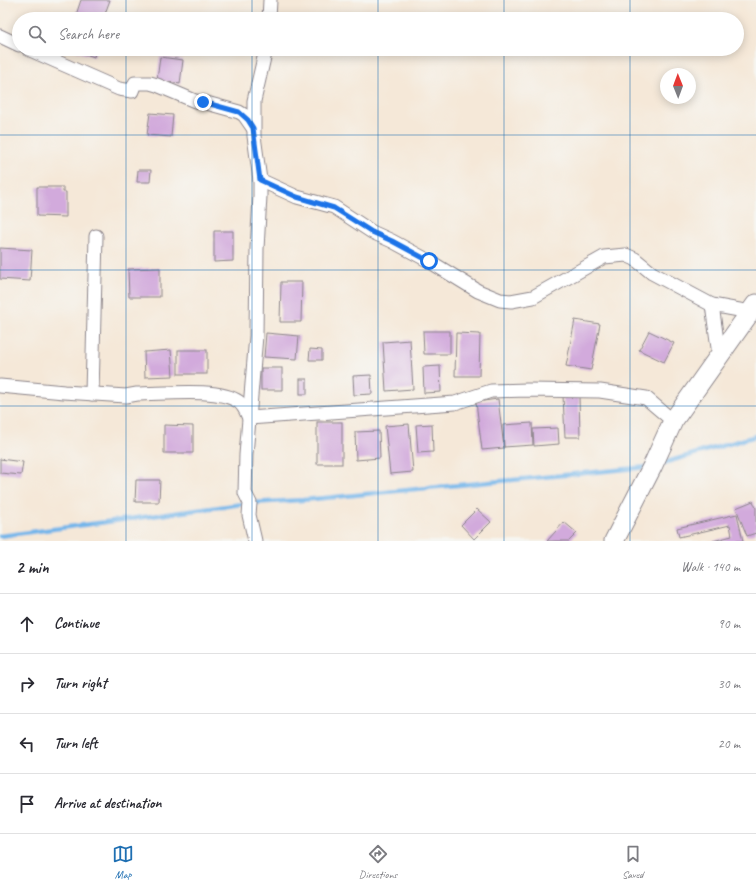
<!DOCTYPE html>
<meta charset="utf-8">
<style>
body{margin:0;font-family:Caveat,sans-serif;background:#f7f7f7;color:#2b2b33}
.compass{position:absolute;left:660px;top:68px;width:36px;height:36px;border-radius:50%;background:#fff;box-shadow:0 2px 10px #0003;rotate:359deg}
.stop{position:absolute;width:12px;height:12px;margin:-9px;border:3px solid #1a73e8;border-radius:50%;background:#fff}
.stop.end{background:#1a73e8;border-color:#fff;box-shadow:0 1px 4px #0008}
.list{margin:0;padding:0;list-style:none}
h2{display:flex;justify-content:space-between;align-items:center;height:52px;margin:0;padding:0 16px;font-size:17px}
h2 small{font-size:13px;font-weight:400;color:#7c7c81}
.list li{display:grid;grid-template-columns:26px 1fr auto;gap:12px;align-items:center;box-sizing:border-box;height:60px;padding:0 16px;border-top:1px solid #e1e1e2}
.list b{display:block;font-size:15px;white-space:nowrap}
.list em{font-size:13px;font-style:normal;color:#7c7c81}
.icon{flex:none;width:22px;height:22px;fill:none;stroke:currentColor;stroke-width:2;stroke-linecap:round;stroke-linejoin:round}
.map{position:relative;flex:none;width:756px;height:541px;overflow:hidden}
.search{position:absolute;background:#fff;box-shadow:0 2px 10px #0003;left:12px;right:12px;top:12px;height:44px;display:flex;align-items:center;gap:10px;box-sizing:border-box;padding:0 14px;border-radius:22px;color:#7c7c81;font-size:15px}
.sheet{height:292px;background:#fff}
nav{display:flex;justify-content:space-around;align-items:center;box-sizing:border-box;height:56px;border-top:1px solid #e1e1e2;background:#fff;font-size:11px;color:#7c7c81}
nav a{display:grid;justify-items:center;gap:2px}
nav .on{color:#1f6fb2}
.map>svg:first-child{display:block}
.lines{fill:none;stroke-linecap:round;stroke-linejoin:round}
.stream{stroke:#75b6ea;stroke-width:4.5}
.building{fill:#d2aadc}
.street-casing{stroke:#8c858a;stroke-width:15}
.secondary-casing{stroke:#8c858a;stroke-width:21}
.street{stroke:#fff;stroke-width:13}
.secondary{stroke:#fff;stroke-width:19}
.route{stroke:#1a73e8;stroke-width:5}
.grid{fill:none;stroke:#1f6fb2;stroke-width:1;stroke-opacity:0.55}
</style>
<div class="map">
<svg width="756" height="541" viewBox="0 0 756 541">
<rect width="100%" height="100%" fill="#f6f6f2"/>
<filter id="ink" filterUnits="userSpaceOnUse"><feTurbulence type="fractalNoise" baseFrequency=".025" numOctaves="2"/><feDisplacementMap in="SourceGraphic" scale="8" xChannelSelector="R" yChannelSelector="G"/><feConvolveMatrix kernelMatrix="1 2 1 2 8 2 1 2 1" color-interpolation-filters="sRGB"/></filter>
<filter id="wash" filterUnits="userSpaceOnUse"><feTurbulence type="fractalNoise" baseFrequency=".012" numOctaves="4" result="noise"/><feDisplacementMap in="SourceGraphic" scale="16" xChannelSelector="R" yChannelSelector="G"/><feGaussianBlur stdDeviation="0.9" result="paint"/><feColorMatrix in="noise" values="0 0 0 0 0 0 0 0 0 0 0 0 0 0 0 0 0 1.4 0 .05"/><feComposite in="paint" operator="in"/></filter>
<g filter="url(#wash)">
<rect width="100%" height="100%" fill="#f5e8d8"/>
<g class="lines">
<g class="stream">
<path d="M 660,464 L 756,436"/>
<path d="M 0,536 L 250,503 L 303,500 L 647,467"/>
</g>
</g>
<g id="blocks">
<g class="building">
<path d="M 81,0 L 110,0 L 103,19 L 75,18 Z"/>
<path d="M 71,49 L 96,49 L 94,57 Z"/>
<path d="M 160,57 L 183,60 L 180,84 L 157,80 Z"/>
<path d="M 150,113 L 173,115 L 171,137 L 147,135 Z"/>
<path d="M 138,170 L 151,170 L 150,182 L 137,182 Z"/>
<path d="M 37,187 L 63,187 L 63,192 L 66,192 L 66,217 L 37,216 Z"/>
<path d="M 214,231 L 233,231 L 233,261 L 214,262 Z"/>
<path d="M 0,248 L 32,250 L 30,281 L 0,279 Z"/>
<path d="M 160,268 L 160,297 L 129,297 L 128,269 Z"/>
<path d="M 281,282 L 302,282 L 301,322 L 280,322 Z"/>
<path d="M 575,320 L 600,324 L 591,370 L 566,366 Z"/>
<path d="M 423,331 L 450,331 L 450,354 L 424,354 Z"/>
<path d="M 649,331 L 674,343 L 664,362 L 639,350 Z"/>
<path d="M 266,333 L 299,336 L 297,359 L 264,357 Z"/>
<path d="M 456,333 L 480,334 L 479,376 L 455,376 Z"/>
<path d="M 410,340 L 413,389 L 386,391 L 383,342 Z"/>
<path d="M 310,349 L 322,350 L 322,360 L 309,360 Z"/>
<path d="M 171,350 L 173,376 L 145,377 L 144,352 Z"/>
<rect x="178" y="350" width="29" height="24"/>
<path d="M 440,366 L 441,392 L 424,393 L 423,367 Z"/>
<rect x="261" y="368" width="21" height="22"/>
<path d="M 371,375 L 372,394 L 354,395 L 353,376 Z"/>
<rect x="300" y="379" width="7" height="15"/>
<path d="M 563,396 L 579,396 L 580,437 L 565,437 Z"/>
<path d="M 498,399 L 504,448 L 482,450 L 476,402 Z"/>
<rect x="317" y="422" width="25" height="42"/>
<path d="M 532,423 L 533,445 L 504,447 L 503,425 Z"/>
<path d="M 409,424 L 413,472 L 390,474 L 385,426 Z"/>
<path d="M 432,424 L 433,452 L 418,453 L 416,425 Z"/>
<path d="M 164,425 L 193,426 L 193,453 L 164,453 Z"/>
<path d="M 558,428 L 559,444 L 534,446 L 533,429 Z"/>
<path d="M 379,431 L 380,458 L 356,460 L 355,432 Z"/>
<path d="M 0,459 L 23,462 L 21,475 L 0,473 Z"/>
<path d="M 136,480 L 160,480 L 159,502 L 135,502 Z"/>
<path d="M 753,501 L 756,508 L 756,533 L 747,536 L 736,508 Z"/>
<path d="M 477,509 L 491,522 L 474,539 L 461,525 Z"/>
<path d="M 737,514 L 743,541 L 713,541 L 732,536 L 730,525 L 679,537 L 677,528 Z"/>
<path d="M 564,522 L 577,533 L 569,541 L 547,541 Z"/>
</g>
</g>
</g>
<g filter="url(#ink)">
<use href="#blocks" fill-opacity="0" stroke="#8c858a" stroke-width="1"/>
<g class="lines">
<g class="street-casing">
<g id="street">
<path d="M 269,19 L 270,0"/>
<path d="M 0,36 L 19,45"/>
<path d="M 28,49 L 119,89 L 132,91 L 135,83 L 150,83 L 157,85 L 195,101 L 203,102 L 239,112 L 244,115 L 253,128"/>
<path d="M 260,180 L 297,197 L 334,207 L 372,232 L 392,241 L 429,261 L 478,291 L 500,300 L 511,301 L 533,297 L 604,257 L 626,255 L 635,259 L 652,273 L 712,305 L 750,312"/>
<path d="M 712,305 L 719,355"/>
<path d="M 0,386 L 64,392 L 126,396 L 137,394 C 163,394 219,387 239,402 C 245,407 246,412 249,418 L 455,403 L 491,391 L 527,390 L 600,391 L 646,398 L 673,421"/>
<path d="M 92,394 L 96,236"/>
<path d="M 255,541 L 249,515 L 250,503 L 245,493 L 246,455 L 256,336 L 257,249 L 260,196 L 260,180 L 254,136 L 254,101 L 266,49"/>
</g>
</g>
<g class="secondary-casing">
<path id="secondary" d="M 614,541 L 652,467 L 673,421 L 756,304"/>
</g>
<use href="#street" class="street"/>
<use href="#secondary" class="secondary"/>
</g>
</g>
<g class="lines" filter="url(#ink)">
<path class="route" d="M 203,102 L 239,112 L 248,120 L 253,128 L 260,180 L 297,197 L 334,208 L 372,232 L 392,241 L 429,261"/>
</g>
<path class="grid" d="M 126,0 L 126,19M 252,0 L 252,19M 378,0 L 378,19M 504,0 L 504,19M 630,0 L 630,19M 126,49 L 126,541M 252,49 L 252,541M 378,49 L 378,541M 504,49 L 504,541M 630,49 L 630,541M 0,135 L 756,135M 0,270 L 756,270M 0,406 L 756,406"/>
</svg>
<svg class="compass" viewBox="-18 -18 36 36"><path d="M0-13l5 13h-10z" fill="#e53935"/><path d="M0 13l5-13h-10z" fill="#7c7c81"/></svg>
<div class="stop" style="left:429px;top:261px"></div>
<div class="stop end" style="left:203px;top:102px"></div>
<div class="search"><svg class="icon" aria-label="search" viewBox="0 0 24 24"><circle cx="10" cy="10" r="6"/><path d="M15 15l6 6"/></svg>Search here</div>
</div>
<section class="sheet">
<h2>2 min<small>Walk · 140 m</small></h2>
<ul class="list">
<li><svg class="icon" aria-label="ahead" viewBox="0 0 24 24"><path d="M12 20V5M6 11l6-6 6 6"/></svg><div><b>Continue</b></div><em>90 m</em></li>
<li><svg class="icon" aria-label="right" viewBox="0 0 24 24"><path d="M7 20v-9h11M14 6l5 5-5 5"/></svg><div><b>Turn right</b></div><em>30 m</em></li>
<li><svg class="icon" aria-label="left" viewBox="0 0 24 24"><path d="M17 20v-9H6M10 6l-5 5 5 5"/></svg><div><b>Turn left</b></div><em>20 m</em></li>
<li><svg class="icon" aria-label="arrive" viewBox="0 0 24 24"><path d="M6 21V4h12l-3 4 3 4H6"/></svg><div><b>Arrive at destination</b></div></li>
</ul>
</section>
<nav>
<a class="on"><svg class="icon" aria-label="map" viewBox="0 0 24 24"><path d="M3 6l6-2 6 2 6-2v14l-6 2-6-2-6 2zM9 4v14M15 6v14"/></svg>Map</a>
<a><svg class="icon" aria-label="directions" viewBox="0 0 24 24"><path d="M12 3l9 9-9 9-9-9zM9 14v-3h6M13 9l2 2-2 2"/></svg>Directions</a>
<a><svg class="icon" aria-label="saved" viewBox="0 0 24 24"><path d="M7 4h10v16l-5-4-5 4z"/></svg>Saved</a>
</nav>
